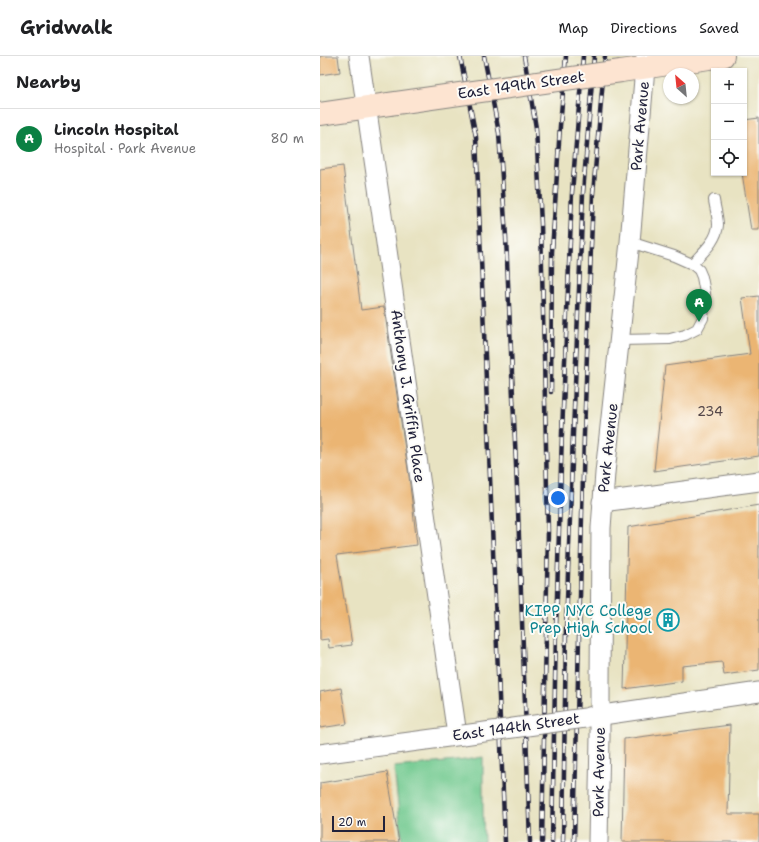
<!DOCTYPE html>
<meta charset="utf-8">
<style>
body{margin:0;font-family:"Shantell Sans",sans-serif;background:#f6f6f6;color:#202124}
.controls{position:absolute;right:12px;top:12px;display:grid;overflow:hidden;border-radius:0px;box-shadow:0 1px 3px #0004}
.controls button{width:36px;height:36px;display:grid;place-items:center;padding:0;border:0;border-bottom:1px solid #e0e0e0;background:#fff;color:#202124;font:20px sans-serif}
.compass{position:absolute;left:343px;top:12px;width:36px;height:36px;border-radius:50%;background:#fff;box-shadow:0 1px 3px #0004;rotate:333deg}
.scale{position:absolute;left:12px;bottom:10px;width:53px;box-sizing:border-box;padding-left:4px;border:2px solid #22223b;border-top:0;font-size:11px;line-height:14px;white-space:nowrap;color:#22223b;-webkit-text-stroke:3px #fdfcf7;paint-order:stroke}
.you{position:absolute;left:238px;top:442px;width:14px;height:14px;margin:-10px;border:3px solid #fff;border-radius:50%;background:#1a73e8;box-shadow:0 0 0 6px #1a73e833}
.badge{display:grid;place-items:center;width:26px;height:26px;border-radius:50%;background:#0b8043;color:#fff;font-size:13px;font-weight:700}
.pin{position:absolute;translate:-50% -33px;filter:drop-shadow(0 1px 2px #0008)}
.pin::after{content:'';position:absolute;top:21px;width:14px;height:12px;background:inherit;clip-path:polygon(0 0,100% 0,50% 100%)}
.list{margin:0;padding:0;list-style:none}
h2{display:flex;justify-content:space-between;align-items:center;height:52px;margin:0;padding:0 16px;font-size:17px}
h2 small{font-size:13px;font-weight:400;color:#757577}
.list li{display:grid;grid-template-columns:26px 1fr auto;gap:12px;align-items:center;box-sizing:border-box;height:60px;padding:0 16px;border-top:1px solid #e0e0e0}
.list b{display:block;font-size:15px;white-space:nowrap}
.list p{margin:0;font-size:13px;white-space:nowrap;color:#757577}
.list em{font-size:13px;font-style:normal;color:#757577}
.icon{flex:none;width:22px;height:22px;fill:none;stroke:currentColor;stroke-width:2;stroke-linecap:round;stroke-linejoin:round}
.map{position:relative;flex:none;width:439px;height:786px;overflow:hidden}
header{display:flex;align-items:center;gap:24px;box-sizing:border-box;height:56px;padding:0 20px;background:#fff;border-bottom:1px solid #e0e0e0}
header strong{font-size:19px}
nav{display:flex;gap:22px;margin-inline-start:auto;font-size:14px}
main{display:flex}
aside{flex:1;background:#fff}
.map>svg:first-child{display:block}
.green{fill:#71c98f;stroke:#4a7665}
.building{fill:#ebb573}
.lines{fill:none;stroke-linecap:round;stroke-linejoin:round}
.lane-casing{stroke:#85827e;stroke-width:12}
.street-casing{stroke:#85827e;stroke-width:21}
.secondary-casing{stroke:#85827e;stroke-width:24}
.lane{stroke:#fff;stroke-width:10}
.street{stroke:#fff;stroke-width:19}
.secondary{stroke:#fde4d1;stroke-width:22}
.rail-casing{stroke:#22223b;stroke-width:4.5}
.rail{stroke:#fdfcf7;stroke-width:3;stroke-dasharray:9;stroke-linecap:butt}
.street-bridge-casing{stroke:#85827e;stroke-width:21;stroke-linecap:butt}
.secondary-bridge-casing{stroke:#85827e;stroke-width:24;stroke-linecap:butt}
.street-bridge{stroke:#fff;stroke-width:19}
.secondary-bridge{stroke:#fde4d1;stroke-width:22}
.labels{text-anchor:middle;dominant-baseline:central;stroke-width:4;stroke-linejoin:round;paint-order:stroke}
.number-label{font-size:13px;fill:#544749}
.street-label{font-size:15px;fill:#22223b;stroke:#fdfcf7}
.culture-label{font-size:15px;fill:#0d838f;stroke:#fdfcf7;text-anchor:end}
</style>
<header>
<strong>Gridwalk</strong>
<nav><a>Map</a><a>Directions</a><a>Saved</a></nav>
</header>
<main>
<aside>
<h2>Nearby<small></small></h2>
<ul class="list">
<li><span class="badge">A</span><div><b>Lincoln Hospital</b><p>Hospital · Park Avenue</p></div><em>80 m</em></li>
</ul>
</aside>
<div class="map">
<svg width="439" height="786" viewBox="0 0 439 786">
<rect width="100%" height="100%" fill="#fdfcf7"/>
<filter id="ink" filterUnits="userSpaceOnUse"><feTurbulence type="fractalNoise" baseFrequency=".025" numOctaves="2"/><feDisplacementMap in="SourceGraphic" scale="8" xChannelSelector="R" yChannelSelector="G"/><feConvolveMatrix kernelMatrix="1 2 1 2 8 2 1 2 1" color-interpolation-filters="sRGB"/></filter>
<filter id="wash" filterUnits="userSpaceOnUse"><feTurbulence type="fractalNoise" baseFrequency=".012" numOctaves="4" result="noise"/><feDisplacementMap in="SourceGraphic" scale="16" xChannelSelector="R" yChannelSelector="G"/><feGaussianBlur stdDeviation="0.9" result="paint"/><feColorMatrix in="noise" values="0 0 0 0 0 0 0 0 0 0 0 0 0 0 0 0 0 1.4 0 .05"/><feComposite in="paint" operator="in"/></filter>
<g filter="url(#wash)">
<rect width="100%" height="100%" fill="#e8e3c2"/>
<path class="green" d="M 163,701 L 163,758 L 164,786 L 82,786 L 74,711 L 146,704 Z"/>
<g id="blocks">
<g class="building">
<path d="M 0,0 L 18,0 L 20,16 L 0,19 Z"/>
<path d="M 439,62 L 439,174 L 431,174 L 422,117 L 424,117 L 424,64 Z"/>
<path d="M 23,110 L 41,254 L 64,251 L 89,420 L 97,489 L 17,499 L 25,549 L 26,549 L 32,589 L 9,592 L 8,583 L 0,584 L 0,113 Z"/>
<path d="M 439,240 L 439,400 L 334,415 L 345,310 L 430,298 L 422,242 Z"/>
<path d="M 439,449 L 439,614 L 404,619 L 402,606 L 362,610 L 362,625 L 304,633 L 308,471 Z"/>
<path d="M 21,632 L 27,668 L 0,672 L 0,636 Z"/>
<path d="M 410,669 L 408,758 L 439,758 L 439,786 L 302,786 L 304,683 Z"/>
<path d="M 67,716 L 79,786 L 0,786 L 0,727 Z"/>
</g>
</g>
</g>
<g filter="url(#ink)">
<use href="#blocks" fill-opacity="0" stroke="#85827e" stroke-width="1"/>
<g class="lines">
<g class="lane-casing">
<g id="lane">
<path d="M 372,208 C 382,197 397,185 398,169 C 398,161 395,152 394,144"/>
<path d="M 299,284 L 350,283 L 365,279 L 377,273 L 383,262 L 385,237 L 382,221 L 379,214 L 372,208 L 354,200 L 310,186"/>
</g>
</g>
<g class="street-casing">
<g id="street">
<path d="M 39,0 L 137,679"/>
<path d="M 282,446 L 439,425"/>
<path d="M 269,661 L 439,636"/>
<path d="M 0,698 L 143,679"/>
<path d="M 278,786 L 280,680 L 280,628 L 281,472 L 285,417 L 310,186 L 326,0"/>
</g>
</g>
<g class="secondary-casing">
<g id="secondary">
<path d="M 301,15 L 403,0"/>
<path d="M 0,58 L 69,48"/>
</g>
</g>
<use href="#lane" class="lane"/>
<use href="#street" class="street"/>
<use href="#secondary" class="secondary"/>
<g class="rail-casing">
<g id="rail">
<path d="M 140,0 L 156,81 L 185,786"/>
<path d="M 164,0 L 179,77 L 186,181 L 198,454 L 210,786"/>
<path d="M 204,0 L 216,72 L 221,168 L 227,434 L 228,475 L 222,786"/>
<path d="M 231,336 L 232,196 L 240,70 L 246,0"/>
<path d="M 232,786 L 236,573 L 242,377 L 252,137 L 263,0"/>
<path d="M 243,786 L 246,573 L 253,377 L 263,137 L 274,0"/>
<path d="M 254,786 L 264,378 L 273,138 L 285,0"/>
</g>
</g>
<use href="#rail" class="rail"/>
<g class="street-bridge-casing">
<path id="street-bridge" d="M 143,679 L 265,662"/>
</g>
<g class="secondary-bridge-casing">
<path id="secondary-bridge" d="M 69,48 L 301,15"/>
</g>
<use href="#street-bridge" class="street-bridge"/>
<use href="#secondary-bridge" class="secondary-bridge"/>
</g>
</g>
<defs>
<g id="building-ring" transform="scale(1.15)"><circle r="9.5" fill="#fdfcf7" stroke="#0f9aa8" stroke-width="1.5"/><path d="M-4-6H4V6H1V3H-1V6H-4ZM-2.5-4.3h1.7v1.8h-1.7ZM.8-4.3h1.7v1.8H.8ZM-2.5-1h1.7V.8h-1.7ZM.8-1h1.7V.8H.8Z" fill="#0f9aa8"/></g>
</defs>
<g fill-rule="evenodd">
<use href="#building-ring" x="348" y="564"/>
</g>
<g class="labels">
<g class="number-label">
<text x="390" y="355">234</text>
</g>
<g class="street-label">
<text transform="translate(201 29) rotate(-8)">East 149th Street</text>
<text transform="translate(320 70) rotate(-85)">Park Avenue</text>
<text transform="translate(88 340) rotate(82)">Anthony J. Griffin Place</text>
<text transform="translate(288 392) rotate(-84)">Park Avenue</text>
<text transform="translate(196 671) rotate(-8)">East 144th Street</text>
<text transform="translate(279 716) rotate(-89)">Park Avenue</text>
</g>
<g class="culture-label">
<text x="332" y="555">KIPP NYC College<tspan x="332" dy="17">Prep High School</tspan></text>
</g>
</g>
</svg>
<div class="controls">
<button>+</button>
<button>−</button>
<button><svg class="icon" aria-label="locate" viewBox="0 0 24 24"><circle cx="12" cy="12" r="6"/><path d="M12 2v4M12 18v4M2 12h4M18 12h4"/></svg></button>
</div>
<svg class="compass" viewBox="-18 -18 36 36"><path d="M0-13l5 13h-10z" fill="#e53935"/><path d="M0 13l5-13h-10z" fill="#757577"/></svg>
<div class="scale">20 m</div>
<div class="you"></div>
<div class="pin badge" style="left:379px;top:266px">A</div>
</div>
</main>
